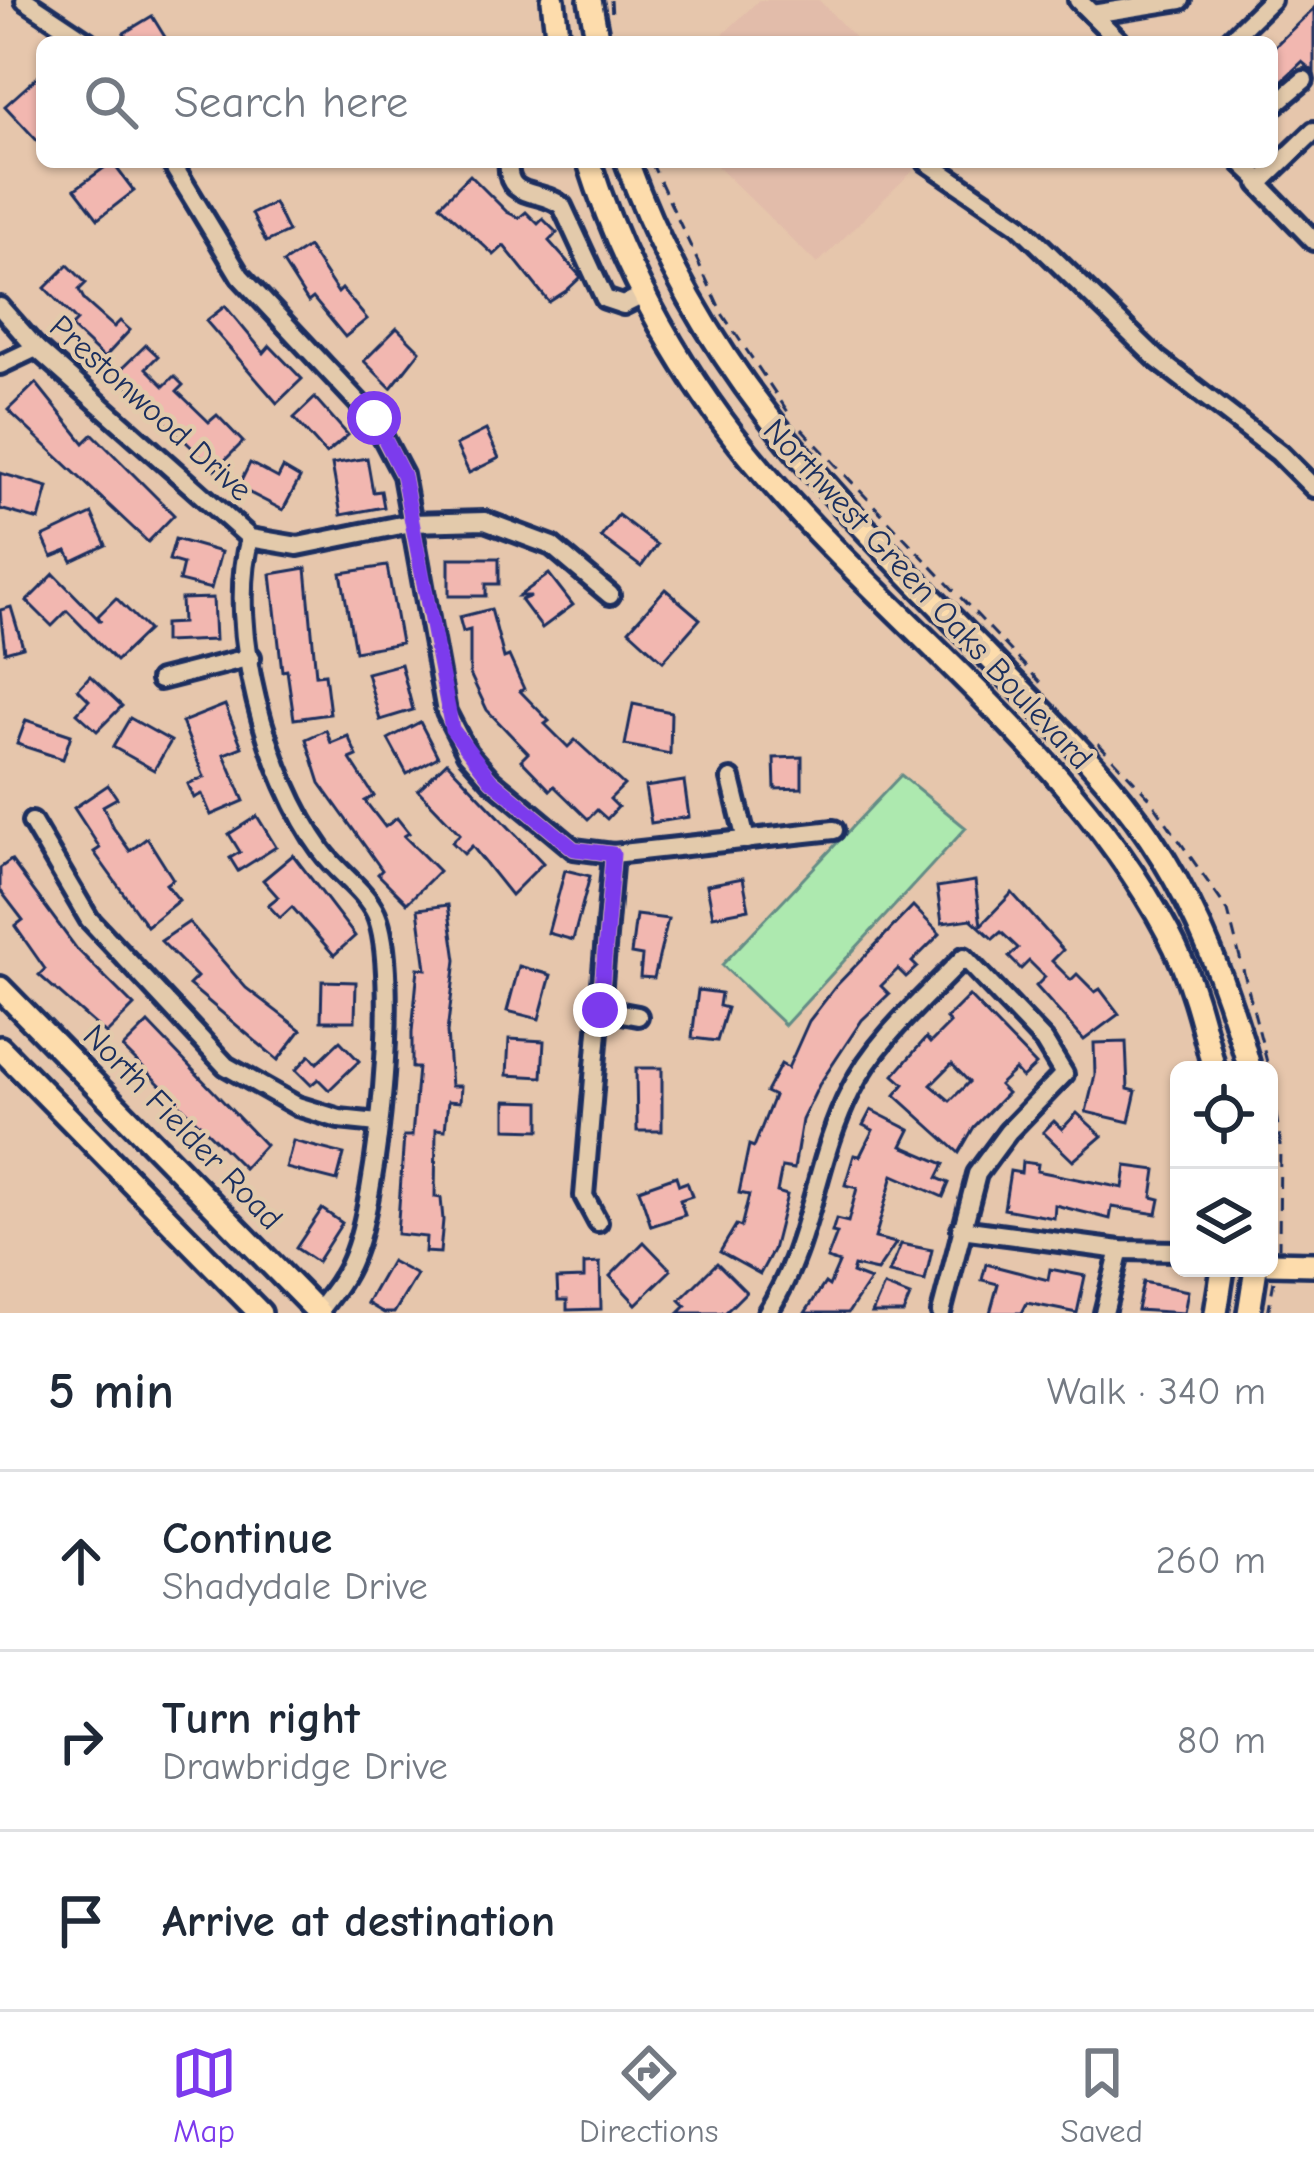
<!DOCTYPE html>
<meta charset="utf-8">
<style>
body{margin:0;font-family:"Comic Neue",sans-serif;background:#f2f2f3;color:#1f2937}
.controls{position:absolute;right:36px;bottom:36px;display:grid;overflow:hidden;border-radius:18px;box-shadow:0 3px 9px #0004}
.controls button{width:108px;height:108px;display:grid;place-items:center;padding:0;border:0;border-bottom:3px solid #e0e1e3;background:#fff;color:#1f2937;font:60px sans-serif}
.stop{position:absolute;width:36px;height:36px;margin:-27px;border:9px solid #7c3aed;border-radius:50%;background:#fff}
.stop.end{background:#7c3aed;border-color:#fff;box-shadow:0 3px 12px #0008}
.list{margin:0;padding:0;list-style:none}
h2{display:flex;justify-content:space-between;align-items:center;height:156px;margin:0;padding:0 48px;font-size:51px}
h2 small{font-size:39px;font-weight:400;color:#747a83}
.list li{display:grid;grid-template-columns:78px 1fr auto;gap:36px;align-items:center;box-sizing:border-box;height:180px;padding:0 48px;border-top:3px solid #e0e1e3}
.list b{display:block;font-size:45px;white-space:nowrap}
.list p{margin:0;font-size:39px;white-space:nowrap;color:#747a83}
.list em{font-size:39px;font-style:normal;color:#747a83}
.icon{flex:none;width:66px;height:66px;fill:none;stroke:currentColor;stroke-width:2;stroke-linecap:round;stroke-linejoin:round}
.map{position:relative;flex:none;width:1314px;height:1313px;overflow:hidden}
.search{position:absolute;background:#fff;box-shadow:0 3px 9px #0004;left:36px;right:36px;top:36px;height:132px;display:flex;align-items:center;gap:30px;box-sizing:border-box;padding:0 42px;border-radius:18px;color:#747a83;font-size:45px}
.sheet{height:696px;background:#fff}
nav{display:flex;justify-content:space-around;align-items:center;box-sizing:border-box;height:168px;border-top:3px solid #e0e1e3;background:#fff;font-size:33px;color:#747a83}
nav a{display:grid;justify-items:center;gap:6px}
nav .on{color:#7c3aed}
.map>svg:first-child{display:block}
.built{fill:#e2bcaa}
.green{fill:#ade9af;stroke:#648c86;stroke-width:3}
.building{fill:#f2b7b0;stroke:#1b2f5e;stroke-width:3;fill-rule:evenodd}
.lines{fill:none;stroke-linecap:round;stroke-linejoin:round}
.minor-casing{stroke:#1b2f5e;stroke-width:26}
.major-casing{stroke:#1b2f5e;stroke-width:30}
.path{stroke:#1b2f5e;stroke-width:3;stroke-dasharray:12 9;stroke-linecap:butt}
.minor{stroke:#e3caab;stroke-width:16}
.major{stroke:#fddcac;stroke-width:21}
.route{stroke:#7c3aed;stroke-width:15}
.labels{text-anchor:middle;dominant-baseline:central;stroke-width:9;stroke-linejoin:round;paint-order:stroke}
.street-label{font-size:33px;fill:#1b2f5e;stroke:#e3caab}
</style>
<div class="map">
<svg width="1314" height="1313" viewBox="0 0 1314 1313">
<rect width="100%" height="100%" fill="#e6c6ac"/>
<filter id="ink" filterUnits="userSpaceOnUse"><feTurbulence type="fractalNoise" baseFrequency=".00833" numOctaves="2"/><feDisplacementMap in="SourceGraphic" scale="24" xChannelSelector="R" yChannelSelector="G"/><feConvolveMatrix kernelMatrix="1 2 1 2 8 2 1 2 1" color-interpolation-filters="sRGB"/></filter>
<g filter="url(#ink)">
<g class="built">
<path d="M 759,0 L 819,0 L 859,42 L 715,42 Z"/>
<path d="M 713,162 L 922,162 L 817,264 Z"/>
</g>
<path class="green" d="M 901,775 L 966,828 L 785,1025 L 722,965 Z"/>
<g class="building">
<path d="M 1314,8 L 1314,72 L 1302,62 L 1272,90 L 1272,49 Z"/>
<path d="M 152,16 L 168,42 L 130,42 L 124,33 Z"/>
<path d="M 42,73 L 42,146 L 5,106 Z"/>
<path d="M 112,162 L 134,191 L 98,219 L 75,189 Z"/>
<path d="M 470,175 L 507,212 L 519,218 L 526,212 L 538,224 L 543,219 L 557,233 L 549,241 L 581,277 L 566,291 L 549,302 L 504,246 L 494,255 L 440,205 Z"/>
<path d="M 274,203 L 288,232 L 266,242 L 252,214 Z"/>
<path d="M 308,247 L 338,293 L 342,289 L 367,319 L 345,337 L 313,298 L 308,302 L 283,263 Z"/>
<path d="M 68,265 L 86,283 L 79,290 L 85,301 L 114,327 L 120,321 L 130,330 L 104,358 L 71,327 L 77,321 L 45,288 Z"/>
<path d="M 225,306 L 264,353 L 270,346 L 302,379 L 277,403 L 206,321 Z"/>
<path d="M 397,328 L 420,351 L 391,388 L 364,361 Z"/>
<path d="M 146,345 L 158,356 L 146,368 L 164,386 L 174,376 L 183,385 L 177,391 L 209,422 L 217,415 L 243,442 L 215,470 L 116,374 Z"/>
<path d="M 36,383 L 84,443 L 93,434 L 174,515 L 148,542 L 8,410 Z"/>
<path d="M 315,398 L 348,435 L 326,454 L 294,418 Z"/>
<path d="M 486,430 L 499,458 L 469,473 L 456,445 Z"/>
<path d="M 367,458 L 373,492 L 381,491 L 384,507 L 341,515 L 332,464 Z"/>
<path d="M 250,463 L 278,478 L 283,468 L 300,478 L 283,510 L 238,487 Z"/>
<path d="M 0,473 L 48,487 L 39,520 L 0,509 Z"/>
<path d="M 92,514 L 106,545 L 72,561 L 67,551 L 52,557 L 43,537 Z"/>
<path d="M 618,515 L 657,545 L 641,567 L 601,537 Z"/>
<path d="M 175,539 L 221,552 L 211,589 L 179,581 L 183,564 L 169,560 Z"/>
<path d="M 449,558 L 499,558 L 499,584 L 486,584 L 486,596 L 449,596 Z"/>
<path d="M 387,566 L 401,643 L 355,651 L 341,573 Z"/>
<path d="M 306,568 L 316,675 L 325,674 L 330,714 L 294,719 L 287,670 L 282,671 L 271,574 Z"/>
<path d="M 54,574 L 101,622 L 98,616 L 116,598 L 148,630 L 116,661 L 67,611 L 52,626 L 27,601 Z"/>
<path d="M 549,574 L 573,605 L 542,628 L 521,600 L 531,596 L 519,596 Z"/>
<path d="M 665,589 L 700,619 L 663,661 L 629,630 Z"/>
<path d="M 213,598 L 215,640 L 164,642 L 164,624 L 182,623 L 181,599 Z"/>
<path d="M 11,607 L 23,647 L 5,652 L 0,610 Z"/>
<path d="M 491,609 L 504,658 L 509,656 L 524,689 L 520,691 L 549,721 L 545,724 L 568,747 L 575,740 L 624,785 L 610,799 L 618,807 L 607,819 L 597,810 L 588,819 L 554,786 L 550,790 L 521,760 L 528,753 L 487,710 L 470,674 L 470,630 L 463,632 L 459,617 Z"/>
<path d="M 401,664 L 413,710 L 380,720 L 367,673 Z"/>
<path d="M 90,676 L 122,706 L 97,731 L 77,713 L 89,700 L 78,689 Z"/>
<path d="M 633,704 L 671,712 L 670,754 L 625,745 Z"/>
<path d="M 225,705 L 242,747 L 224,754 L 244,801 L 211,815 L 202,794 L 194,798 L 188,784 L 204,777 L 182,722 Z"/>
<path d="M 130,718 L 171,741 L 154,770 L 113,747 Z"/>
<path d="M 26,720 L 71,735 L 63,759 L 17,744 Z"/>
<path d="M 420,722 L 438,757 L 407,774 L 388,739 Z"/>
<path d="M 326,730 L 331,743 L 348,736 L 357,756 L 350,759 L 374,796 L 365,801 L 385,827 L 397,818 L 409,833 L 404,836 L 439,871 L 407,903 L 378,874 L 382,870 L 320,783 L 306,739 Z"/>
<path d="M 802,757 L 802,788 L 775,789 L 774,758 Z"/>
<path d="M 447,762 L 543,863 L 511,895 L 472,846 L 464,854 L 452,842 L 460,834 L 418,790 Z"/>
<path d="M 684,781 L 689,817 L 651,823 L 645,787 Z"/>
<path d="M 108,785 L 117,798 L 103,806 L 112,826 L 130,851 L 147,838 L 173,879 L 166,884 L 179,900 L 147,926 L 94,852 L 100,848 L 74,808 Z"/>
<path d="M 257,816 L 276,847 L 238,871 L 230,858 L 240,852 L 229,834 Z"/>
<path d="M 293,855 L 355,936 L 334,955 L 292,907 L 280,918 L 268,905 L 278,897 L 263,880 Z"/>
<path d="M 11,860 L 76,948 L 134,1006 L 106,1034 L 39,975 L 45,969 L 15,926 L 23,920 L 0,890 L 0,868 Z"/>
<path d="M 565,870 L 590,876 L 573,940 L 548,933 Z"/>
<path d="M 743,878 L 749,909 L 713,916 L 707,885 Z"/>
<path d="M 975,881 L 981,925 L 1012,893 L 1063,950 L 1052,961 L 1071,980 L 1077,974 L 1095,992 L 1100,989 L 1119,1014 L 1084,1040 L 1036,986 L 1045,977 L 1029,961 L 1021,969 L 1009,957 L 1018,948 L 1001,932 L 993,939 L 971,919 L 942,923 L 937,887 Z"/>
<path d="M 448,905 L 456,960 L 447,1032 L 451,1086 L 461,1086 L 460,1102 L 448,1101 L 445,1130 L 436,1129 L 435,1197 L 441,1198 L 443,1220 L 440,1253 L 425,1252 L 426,1237 L 397,1234 L 404,1136 L 412,1136 L 418,1068 L 412,1068 L 412,1032 L 418,968 L 426,969 L 418,909 Z"/>
<path d="M 913,906 L 940,934 L 912,962 L 917,967 L 906,977 L 898,969 L 881,986 L 889,994 L 862,1020 L 819,1085 L 802,1120 L 794,1169 L 782,1167 L 777,1192 L 787,1195 L 773,1250 L 760,1274 L 720,1252 L 736,1225 L 741,1227 L 749,1195 L 739,1193 L 749,1145 L 754,1147 L 774,1096 L 766,1092 L 781,1064 L 788,1068 L 809,1021 L 836,986 Z"/>
<path d="M 636,915 L 668,919 L 654,978 L 640,977 L 642,956 L 631,954 Z"/>
<path d="M 189,922 L 246,988 L 301,1030 L 278,1060 L 189,985 L 197,977 L 161,941 Z"/>
<path d="M 519,966 L 551,975 L 539,1019 L 507,1011 Z"/>
<path d="M 322,981 L 356,982 L 355,1021 L 321,1021 Z"/>
<path d="M 698,990 L 721,993 L 719,1006 L 727,1008 L 717,1041 L 692,1038 Z"/>
<path d="M 969,996 L 1036,1065 L 1022,1078 L 1015,1070 L 999,1085 L 1007,1093 L 974,1127 L 959,1153 L 895,1095 L 904,1084 L 894,1075 L 926,1038 L 930,1043 L 950,1023 L 946,1019 ZM 952,1064 L 969,1082 L 950,1101 L 931,1085 Z"/>
<path d="M 148,1023 L 265,1145 L 244,1168 L 123,1048 Z"/>
<path d="M 509,1039 L 544,1041 L 542,1077 L 507,1075 Z"/>
<path d="M 340,1041 L 359,1061 L 329,1090 L 318,1079 L 311,1085 L 296,1070 L 310,1055 L 317,1063 Z"/>
<path d="M 1126,1042 L 1128,1089 L 1136,1091 L 1129,1122 L 1086,1112 L 1095,1075 L 1094,1043 Z"/>
<path d="M 636,1068 L 662,1068 L 662,1131 L 637,1131 Z"/>
<path d="M 506,1101 L 540,1102 L 540,1130 L 506,1129 Z"/>
<path d="M 871,1110 L 910,1130 L 902,1146 L 944,1164 L 937,1178 L 949,1183 L 943,1197 L 893,1175 L 875,1238 L 896,1243 L 877,1271 L 854,1266 L 852,1273 L 870,1280 L 848,1313 L 805,1313 L 825,1283 L 829,1286 L 839,1263 L 827,1259 L 837,1233 L 832,1232 L 836,1219 L 848,1222 L 857,1188 L 845,1185 L 854,1155 L 860,1156 L 873,1130 L 863,1125 Z"/>
<path d="M 1077,1113 L 1102,1136 L 1073,1161 L 1043,1132 L 1054,1121 L 1062,1129 Z"/>
<path d="M 293,1141 L 344,1154 L 337,1181 L 286,1168 Z"/>
<path d="M 1022,1162 L 1038,1164 L 1037,1171 L 1123,1188 L 1126,1166 L 1156,1170 L 1152,1197 L 1160,1199 L 1157,1214 L 1112,1207 L 1110,1219 L 1055,1205 L 1054,1218 L 1004,1209 L 1010,1171 L 1021,1173 Z"/>
<path d="M 676,1176 L 679,1185 L 687,1182 L 692,1196 L 680,1200 L 685,1215 L 651,1226 L 639,1189 Z"/>
<path d="M 322,1209 L 342,1223 L 317,1262 L 296,1248 Z"/>
<path d="M 644,1242 L 671,1270 L 636,1304 L 610,1276 Z"/>
<path d="M 901,1244 L 932,1250 L 925,1281 L 889,1273 Z"/>
<path d="M 391,1261 L 417,1275 L 394,1313 L 384,1313 L 367,1303 Z"/>
<path d="M 600,1263 L 601,1309 L 567,1310 L 567,1300 L 558,1300 L 557,1279 L 584,1278 L 584,1264 Z"/>
<path d="M 717,1263 L 746,1292 L 725,1313 L 679,1313 L 686,1306 L 680,1300 Z"/>
<path d="M 986,1264 L 1048,1280 L 1050,1269 L 1085,1276 L 1077,1313 L 1027,1303 L 1022,1313 L 990,1313 L 998,1284 L 982,1280 Z"/>
<path d="M 1143,1282 L 1188,1291 L 1184,1313 L 1137,1310 Z"/>
<path d="M 884,1286 L 910,1296 L 903,1313 L 872,1313 Z"/>
</g>
<g class="lines">
<g class="minor-casing">
<g id="minor">
<path d="M 25,0 L 88,42"/>
<path d="M 1078,0 L 1120,42"/>
<path d="M 1092,14 L 1181,0"/>
<path d="M 1228,42 L 1271,0"/>
<path d="M 1272,107 L 1304,80"/>
<path d="M 1314,131 L 1259,184 L 1314,241"/>
<path d="M 171,162 L 240,276 L 373,418 L 403,475 L 446,712 L 467,753 L 491,780 L 574,849 L 613,854 L 834,830"/>
<path d="M 509,162 C 505,201 540,188 562,206 L 605,299 L 623,305 L 645,294"/>
<path d="M 927,162 L 1019,225 L 1157,359 L 1279,453 L 1314,488"/>
<path d="M 1241,162 L 1262,182"/>
<path d="M 0,307 L 36,348 L 250,538 L 298,546 L 411,523 L 485,521 L 552,546 L 610,595"/>
<path d="M 0,365 L 36,348"/>
<path d="M 250,538 C 225,627 268,778 322,851 C 338,873 365,890 376,914 C 401,971 378,1201 352,1259 C 344,1279 330,1296 317,1313"/>
<path d="M 160,680 L 251,657"/>
<path d="M 731,779 L 746,840"/>
<path d="M 32,822 L 89,919 L 226,1066 L 297,1106 L 339,1119 L 378,1123"/>
<path d="M 600,1009 L 638,1016"/>
<path d="M 598,1222 L 584,1196 L 613,854"/>
<path d="M 961,1229 L 1120,1250 L 1179,1251"/>
<path d="M 767,1313 C 812,1244 814,1162 851,1090 C 876,1039 925,998 964,957 L 1044,1041 L 1064,1074 L 1008,1132 L 977,1174 L 941,1313"/>
<path d="M 1104,1313 L 1120,1250"/>
</g>
</g>
<g class="major-casing">
<g id="major">
<path d="M 553,0 L 558,42"/>
<path d="M 590,0 L 598,42"/>
<path d="M 589,162 C 624,273 686,382 761,470 C 891,622 1073,754 1168,933 C 1191,975 1203,1024 1214,1070"/>
<path d="M 627,162 C 706,377 832,496 987,655 C 1043,713 1105,771 1150,838 C 1198,909 1228,988 1250,1070"/>
<path d="M 0,988 L 319,1313"/>
<path d="M 0,1048 L 260,1313"/>
<path d="M 1269,1263 L 1314,1264"/>
<path d="M 1216,1313 L 1223,1268"/>
<path d="M 1249,1313 L 1256,1268"/>
</g>
</g>
<g class="path">
<path d="M 611,0 L 612,16"/>
<path d="M 651,162 L 723,315 L 788,412"/>
<path d="M 802,429 L 1042,684"/>
<path d="M 1098,743 L 1149,797 L 1228,911 L 1269,1070"/>
<path d="M 1269,1072 L 1280,1139 L 1279,1248"/>
<path d="M 1268,1313 L 1274,1281"/>
</g>
<use href="#minor" class="minor"/>
<use href="#major" class="major"/>
</g>
</g>
<g class="lines" filter="url(#ink)">
<path class="route" d="M 374,418 L 403,475 L 452,729 L 491,780 L 574,849 L 613,854 L 600,1010"/>
</g>
<g class="labels">
<g class="street-label">
<text transform="translate(151 408) rotate(42)">Prestonwood Drive</text>
<text transform="translate(928 594) rotate(47)">Northwest Green Oaks Boulevard</text>
<text transform="translate(183 1127) rotate(46)">North Fielder Road</text>
</g>
</g>
</svg>
<div class="controls">
<button><svg class="icon" aria-label="locate" viewBox="0 0 24 24"><circle cx="12" cy="12" r="6"/><path d="M12 2v4M12 18v4M2 12h4M18 12h4"/></svg></button>
<button><svg class="icon" aria-label="layers" viewBox="0 0 24 24"><path d="M12 4l9 5-9 5-9-5zM3 14l9 5 9-5"/></svg></button>
</div>
<div class="stop" style="left:374px;top:418px"></div>
<div class="stop end" style="left:600px;top:1010px"></div>
<div class="search"><svg class="icon" aria-label="search" viewBox="0 0 24 24"><circle cx="10" cy="10" r="6"/><path d="M15 15l6 6"/></svg>Search here</div>
</div>
<section class="sheet">
<h2>5 min<small>Walk · 340 m</small></h2>
<ul class="list">
<li><svg class="icon" aria-label="ahead" viewBox="0 0 24 24"><path d="M12 20V5M6 11l6-6 6 6"/></svg><div><b>Continue</b><p>Shadydale Drive</p></div><em>260 m</em></li>
<li><svg class="icon" aria-label="right" viewBox="0 0 24 24"><path d="M7 20v-9h11M14 6l5 5-5 5"/></svg><div><b>Turn right</b><p>Drawbridge Drive</p></div><em>80 m</em></li>
<li><svg class="icon" aria-label="arrive" viewBox="0 0 24 24"><path d="M6 21V4h12l-3 4 3 4H6"/></svg><div><b>Arrive at destination</b></div></li>
</ul>
</section>
<nav>
<a class="on"><svg class="icon" aria-label="map" viewBox="0 0 24 24"><path d="M3 6l6-2 6 2 6-2v14l-6 2-6-2-6 2zM9 4v14M15 6v14"/></svg>Map</a>
<a><svg class="icon" aria-label="directions" viewBox="0 0 24 24"><path d="M12 3l9 9-9 9-9-9zM9 14v-3h6M13 9l2 2-2 2"/></svg>Directions</a>
<a><svg class="icon" aria-label="saved" viewBox="0 0 24 24"><path d="M7 4h10v16l-5-4-5 4z"/></svg>Saved</a>
</nav>
